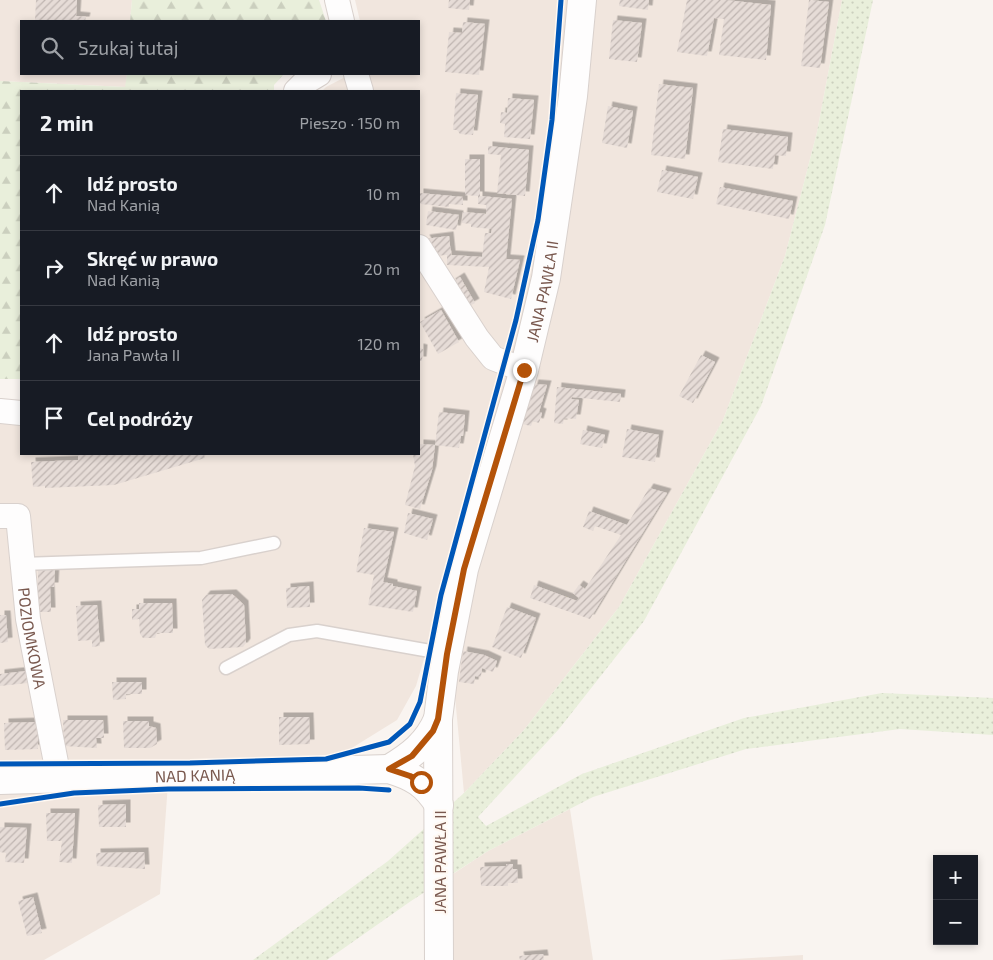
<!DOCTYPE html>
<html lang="pl">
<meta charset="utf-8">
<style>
body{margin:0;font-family:"Exo 2",sans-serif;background:#242831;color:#f1f3f6}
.controls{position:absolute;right:15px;bottom:15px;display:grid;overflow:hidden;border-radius:0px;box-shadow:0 2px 8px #0003}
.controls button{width:45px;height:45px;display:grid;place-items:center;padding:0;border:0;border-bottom:1px solid #363941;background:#171b24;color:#f1f3f6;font:25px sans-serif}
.stop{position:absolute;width:15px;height:15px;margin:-11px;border:4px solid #b45309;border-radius:50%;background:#fff}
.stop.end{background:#b45309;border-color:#fff;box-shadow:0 1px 5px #0008}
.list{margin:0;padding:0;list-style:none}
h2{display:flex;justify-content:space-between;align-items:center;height:65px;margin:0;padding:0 20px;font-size:21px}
h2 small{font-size:16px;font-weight:400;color:#9ea1a6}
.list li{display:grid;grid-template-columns:32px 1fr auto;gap:15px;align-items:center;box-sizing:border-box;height:75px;padding:0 20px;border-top:1px solid #363941}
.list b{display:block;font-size:19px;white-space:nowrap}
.list p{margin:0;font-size:16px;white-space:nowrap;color:#9ea1a6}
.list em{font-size:16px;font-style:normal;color:#9ea1a6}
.icon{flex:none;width:28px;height:28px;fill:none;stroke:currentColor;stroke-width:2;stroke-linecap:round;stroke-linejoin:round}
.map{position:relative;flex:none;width:993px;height:960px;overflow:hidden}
.search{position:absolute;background:#171b24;box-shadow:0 2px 8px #0003;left:20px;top:20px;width:400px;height:55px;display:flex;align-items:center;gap:12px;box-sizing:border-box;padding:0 18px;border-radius:0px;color:#9ea1a6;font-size:19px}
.panel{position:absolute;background:#171b24;box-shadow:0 2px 8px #0003;left:20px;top:90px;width:400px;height:365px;border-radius:0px}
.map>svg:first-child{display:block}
.residential{fill:#f1e6de}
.green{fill:url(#green-dots)}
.forest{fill:url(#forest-firs)}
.building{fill:url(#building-hatch);filter:url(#shadow)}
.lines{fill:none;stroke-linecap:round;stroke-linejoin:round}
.service-casing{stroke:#d9d1cd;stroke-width:15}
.minor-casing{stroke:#d9d1cd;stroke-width:26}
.tertiary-casing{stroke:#d9d1cd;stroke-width:30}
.service{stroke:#fefdfd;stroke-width:12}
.minor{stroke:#fefdfd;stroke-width:24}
.tertiary{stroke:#fefdfd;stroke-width:28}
.cycleway-casing{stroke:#fff9f3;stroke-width:8}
.cycleway{stroke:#0057b8;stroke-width:5}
.route{stroke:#b45309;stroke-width:6}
.labels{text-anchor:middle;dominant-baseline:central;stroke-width:4.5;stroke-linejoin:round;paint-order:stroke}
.street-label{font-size:16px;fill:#79584e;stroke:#fff9f3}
</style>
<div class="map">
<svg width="993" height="960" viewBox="0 0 993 960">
<defs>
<pattern id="green-dots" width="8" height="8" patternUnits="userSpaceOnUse" patternTransform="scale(1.25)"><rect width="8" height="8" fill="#e9efdb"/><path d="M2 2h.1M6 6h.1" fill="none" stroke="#cbcfbe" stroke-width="1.8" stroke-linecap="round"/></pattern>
<pattern id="forest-firs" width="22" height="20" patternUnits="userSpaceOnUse" patternTransform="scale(1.25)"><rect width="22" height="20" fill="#e9efdb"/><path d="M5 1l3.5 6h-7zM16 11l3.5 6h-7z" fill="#cbcfbe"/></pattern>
<pattern id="building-hatch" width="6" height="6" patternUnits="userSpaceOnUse" patternTransform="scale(1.25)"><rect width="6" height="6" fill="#e6dcd7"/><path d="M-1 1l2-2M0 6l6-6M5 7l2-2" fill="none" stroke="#bfb5b1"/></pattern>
<filter id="shadow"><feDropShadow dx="4.5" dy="-4.5" stdDeviation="0" flood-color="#0004"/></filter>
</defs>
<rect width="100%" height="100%" fill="#f9f4f0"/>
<g class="residential">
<path d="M 0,0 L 132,0 L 130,21 L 21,21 L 21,74 L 127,74 L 126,87 L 0,81 Z"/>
<path d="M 355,0 L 568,0 L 544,235 L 508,373 L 416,686 L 397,720 L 326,764 L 0,771 L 0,422 L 21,424 L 21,454 L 419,454 L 419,91 L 322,91 L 326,87 L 351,74 L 419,74 L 419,21 L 360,21 Z"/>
<path d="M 592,0 L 842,0 L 817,132 L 785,256 L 723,420 L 619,607 L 524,730 L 464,793 L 454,686 Z"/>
<path d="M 168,783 L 160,894 L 44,960 L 0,960 L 0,790 Z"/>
<path d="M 570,809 L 593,960 L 446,960 L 447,878 L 488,851 Z"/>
<path d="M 803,955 L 803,960 L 719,960 Z"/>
</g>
<path class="green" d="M 842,0 L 873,0 L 825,225 L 761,406 L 644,621 L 559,729 L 478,817 L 486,826 L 582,774 L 744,718 L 882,693 L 993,698 L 993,735 L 900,729 L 746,749 L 593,797 L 488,851 L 411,901 L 327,960 L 253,960 L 388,861 L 464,793 L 524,730 L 619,607 L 723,420 L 785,256 L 817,132 Z"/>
<g class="forest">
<path d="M 132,0 L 319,0 L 326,21 L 130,21 Z"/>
<path d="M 127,74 L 284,74 L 274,85 L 274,91 L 21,91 L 21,379 L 0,379 L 0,81 L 125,87 Z"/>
</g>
<g class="building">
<path d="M 36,0 L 77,0 L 76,16 L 86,17 L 85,21 L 35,21 Z"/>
<path d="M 449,0 L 470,0 L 469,10 L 448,8 Z"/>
<path d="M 620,0 L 649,0 L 648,10 L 619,6 Z"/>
<path d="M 687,0 L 726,0 L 771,5 L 766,60 L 719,55 L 724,19 L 714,18 L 707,56 L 677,52 Z"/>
<path d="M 809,0 L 829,2 L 820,68 L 801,66 Z"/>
<path d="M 613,20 L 642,23 L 637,62 L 609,59 Z"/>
<path d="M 463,22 L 485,24 L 479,75 L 445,72 L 449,32 L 462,33 Z"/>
<path d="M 659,84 L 693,88 L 685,159 L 651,155 Z"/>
<path d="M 456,93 L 478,95 L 473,135 L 460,134 L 457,130 L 453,130 Z"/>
<path d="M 508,98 L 534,100 L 530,139 L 504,137 L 505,124 L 500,123 L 501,112 L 507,113 Z"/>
<path d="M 608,106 L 633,111 L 627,148 L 602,143 Z"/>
<path d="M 723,129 L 788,137 L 786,156 L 775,155 L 773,169 L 718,162 Z"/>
<path d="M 488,146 L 529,150 L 525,196 L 497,193 L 501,155 L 488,154 Z"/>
<path d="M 465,159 L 480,159 L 480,196 L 512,199 L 506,259 L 520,260 L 511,299 L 484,292 L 489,267 L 447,265 L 447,255 L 434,256 L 425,239 L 449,236 L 451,255 L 482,257 L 485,233 L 491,233 L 492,229 L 471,227 L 471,224 L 462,223 L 463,212 L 486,214 L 486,205 L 478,204 L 478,196 L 465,195 Z"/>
<path d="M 662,170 L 698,177 L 693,199 L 657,192 Z"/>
<path d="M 720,187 L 793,201 L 789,219 L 716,204 Z"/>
<path d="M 419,193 L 463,197 L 463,205 L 449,204 L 449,207 L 421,204 L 419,202 Z"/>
<path d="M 428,211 L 459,215 L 456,230 L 426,225 Z"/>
<path d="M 460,277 L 475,303 L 466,308 L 451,283 Z"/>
<path d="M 441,310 L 459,342 L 438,354 L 420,322 Z"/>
<path d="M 419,348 L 423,349 L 422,361 L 419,361 Z"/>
<path d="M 701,355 L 715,362 L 693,403 L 679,396 Z"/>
<path d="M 534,384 L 547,385 L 539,412 L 542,413 L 539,423 L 533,421 L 531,426 L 522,424 Z"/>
<path d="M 557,387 L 621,394 L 620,402 L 572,397 L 571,399 L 579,400 L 576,419 L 564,418 L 563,424 L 554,423 Z"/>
<path d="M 439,412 L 465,415 L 463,436 L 461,436 L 459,448 L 435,445 L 432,470 L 420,509 L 405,505 L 415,466 L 413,454 L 419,454 L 419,444 L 435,445 Z"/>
<path d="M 627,429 L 659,435 L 655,462 L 622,457 Z"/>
<path d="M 583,430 L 605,435 L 602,448 L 580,444 Z"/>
<path d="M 78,454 L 204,454 L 205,458 L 114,485 L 45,488 L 45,486 L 33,487 L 31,462 L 78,460 Z"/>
<path d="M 649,488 L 667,493 L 590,619 L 530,598 L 534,585 L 577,601 L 579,598 L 573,593 L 579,585 L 585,589 L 621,535 L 595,526 L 593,531 L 583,527 L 589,511 L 627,525 Z"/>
<path d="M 408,513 L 433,519 L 427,540 L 404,533 Z"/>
<path d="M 364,528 L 394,532 L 383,582 L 393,584 L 393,586 L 417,591 L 413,612 L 368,605 L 374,575 L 356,572 Z"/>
<path d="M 38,569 L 55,569 L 54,587 L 50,587 L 51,612 L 38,612 Z"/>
<path d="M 309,586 L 310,607 L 287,608 L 286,588 Z"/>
<path d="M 232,594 L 244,605 L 246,643 L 243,647 L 209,649 L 205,645 L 202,600 L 206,595 Z"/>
<path d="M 139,603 L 172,603 L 173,633 L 157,633 L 155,638 L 143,638 L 140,634 L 139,619 L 132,620 L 132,609 L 139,609 Z"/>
<path d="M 97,605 L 100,646 L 92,647 L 92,640 L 78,641 L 76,606 Z"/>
<path d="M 507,607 L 536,618 L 521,658 L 492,647 Z"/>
<path d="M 0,615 L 6,615 L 8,642 L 0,643 Z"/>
<path d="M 463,651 L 484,655 L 497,661 L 493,672 L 482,668 L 481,677 L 475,676 L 474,684 L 459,682 Z"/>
<path d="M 27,671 L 28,683 L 0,686 L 0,674 Z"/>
<path d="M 112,682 L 142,682 L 142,694 L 126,694 L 126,699 L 113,700 Z"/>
<path d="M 279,717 L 309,717 L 310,744 L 279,745 Z"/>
<path d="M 63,720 L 103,720 L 104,738 L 96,738 L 97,748 L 64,746 Z"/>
<path d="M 123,721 L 149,721 L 149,726 L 156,728 L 157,744 L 150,748 L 124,748 Z"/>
<path d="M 38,722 L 38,749 L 5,750 L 4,723 Z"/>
<path d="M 126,804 L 126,827 L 99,827 L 98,805 Z"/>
<path d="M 46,813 L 75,813 L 72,863 L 59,862 L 62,841 L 47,841 Z"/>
<path d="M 0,827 L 27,828 L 24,863 L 5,862 L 6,853 L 0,852 Z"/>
<path d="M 144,852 L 145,869 L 97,866 L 96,853 Z"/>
<path d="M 506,864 L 513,864 L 513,869 L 517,869 L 518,883 L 508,883 L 508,886 L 481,886 L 480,867 L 506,866 Z"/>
<path d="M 33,897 L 42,933 L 27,936 L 18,901 Z"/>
<path d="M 543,954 L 544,960 L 520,960 L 519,956 Z"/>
</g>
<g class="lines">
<g class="service-casing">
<g id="service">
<path d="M 22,564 L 201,558 L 274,543"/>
<path d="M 226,668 L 289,635 L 317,631 L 447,654"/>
</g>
</g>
<g class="minor-casing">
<g id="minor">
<path d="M 337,0 L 342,21"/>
<path d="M 356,74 L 361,91"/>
<path d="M 296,91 L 304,83 L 319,74"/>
<path d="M 419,247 L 477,338 L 493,358 L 524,370"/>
<path d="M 0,411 L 21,413"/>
<path id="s1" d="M 0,516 L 18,516 L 28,619 L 59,778"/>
</g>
</g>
<g class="tertiary-casing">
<g id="tertiary">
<path d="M 389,769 C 411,756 428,743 438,719"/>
<path id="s2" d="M 0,780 L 389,769 C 413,776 426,784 439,805"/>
<path id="s3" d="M 439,960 L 438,719 L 444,671 L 464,569 L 524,370 L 546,278 L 573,96 L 582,0"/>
</g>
</g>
<use href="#service" class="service"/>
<use href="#minor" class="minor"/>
<use href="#tertiary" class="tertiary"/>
<g class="cycleway-casing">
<g id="cycleway">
<path d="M 0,764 L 190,763 L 326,759 L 389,742 L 410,724 L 420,702 L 441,595 L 516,320 L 538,220 L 552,120 L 561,0"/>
<path d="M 0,804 L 74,793 L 168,789 L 359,788 L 389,790"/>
</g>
</g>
<use href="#cycleway" class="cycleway"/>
</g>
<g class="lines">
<path class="route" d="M 421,782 L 410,776 L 389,769 L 412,756 L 433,731 L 438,719 L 447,654 L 464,569 L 524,370"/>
</g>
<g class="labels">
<g class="street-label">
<text stroke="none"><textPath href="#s3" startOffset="682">JANA PAWŁA II</textPath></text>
<text stroke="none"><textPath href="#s1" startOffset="141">POZIOMKOWA</textPath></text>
<text stroke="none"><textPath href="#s2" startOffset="195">NAD KANIĄ</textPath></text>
<text transform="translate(439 862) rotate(-90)">JANA PAWŁA II</text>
</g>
</g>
</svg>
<div class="controls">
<button>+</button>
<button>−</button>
</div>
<div class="stop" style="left:421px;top:782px"></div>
<div class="stop end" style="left:524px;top:370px"></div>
<div class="search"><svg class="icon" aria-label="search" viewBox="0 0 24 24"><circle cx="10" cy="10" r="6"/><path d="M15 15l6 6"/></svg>Szukaj tutaj</div>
<section class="panel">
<h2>2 min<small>Pieszo · 150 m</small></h2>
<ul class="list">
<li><svg class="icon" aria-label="ahead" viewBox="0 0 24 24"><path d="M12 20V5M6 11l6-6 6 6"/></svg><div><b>Idź prosto</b><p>Nad Kanią</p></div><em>10 m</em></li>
<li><svg class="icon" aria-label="right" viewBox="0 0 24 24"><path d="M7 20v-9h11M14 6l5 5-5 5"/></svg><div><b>Skręć w prawo</b><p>Nad Kanią</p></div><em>20 m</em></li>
<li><svg class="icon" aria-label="ahead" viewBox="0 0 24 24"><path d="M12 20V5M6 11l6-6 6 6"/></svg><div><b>Idź prosto</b><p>Jana Pawła II</p></div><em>120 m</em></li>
<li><svg class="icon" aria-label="arrive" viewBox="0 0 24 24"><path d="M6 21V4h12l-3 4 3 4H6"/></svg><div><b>Cel podróży</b></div></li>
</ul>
</section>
</div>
